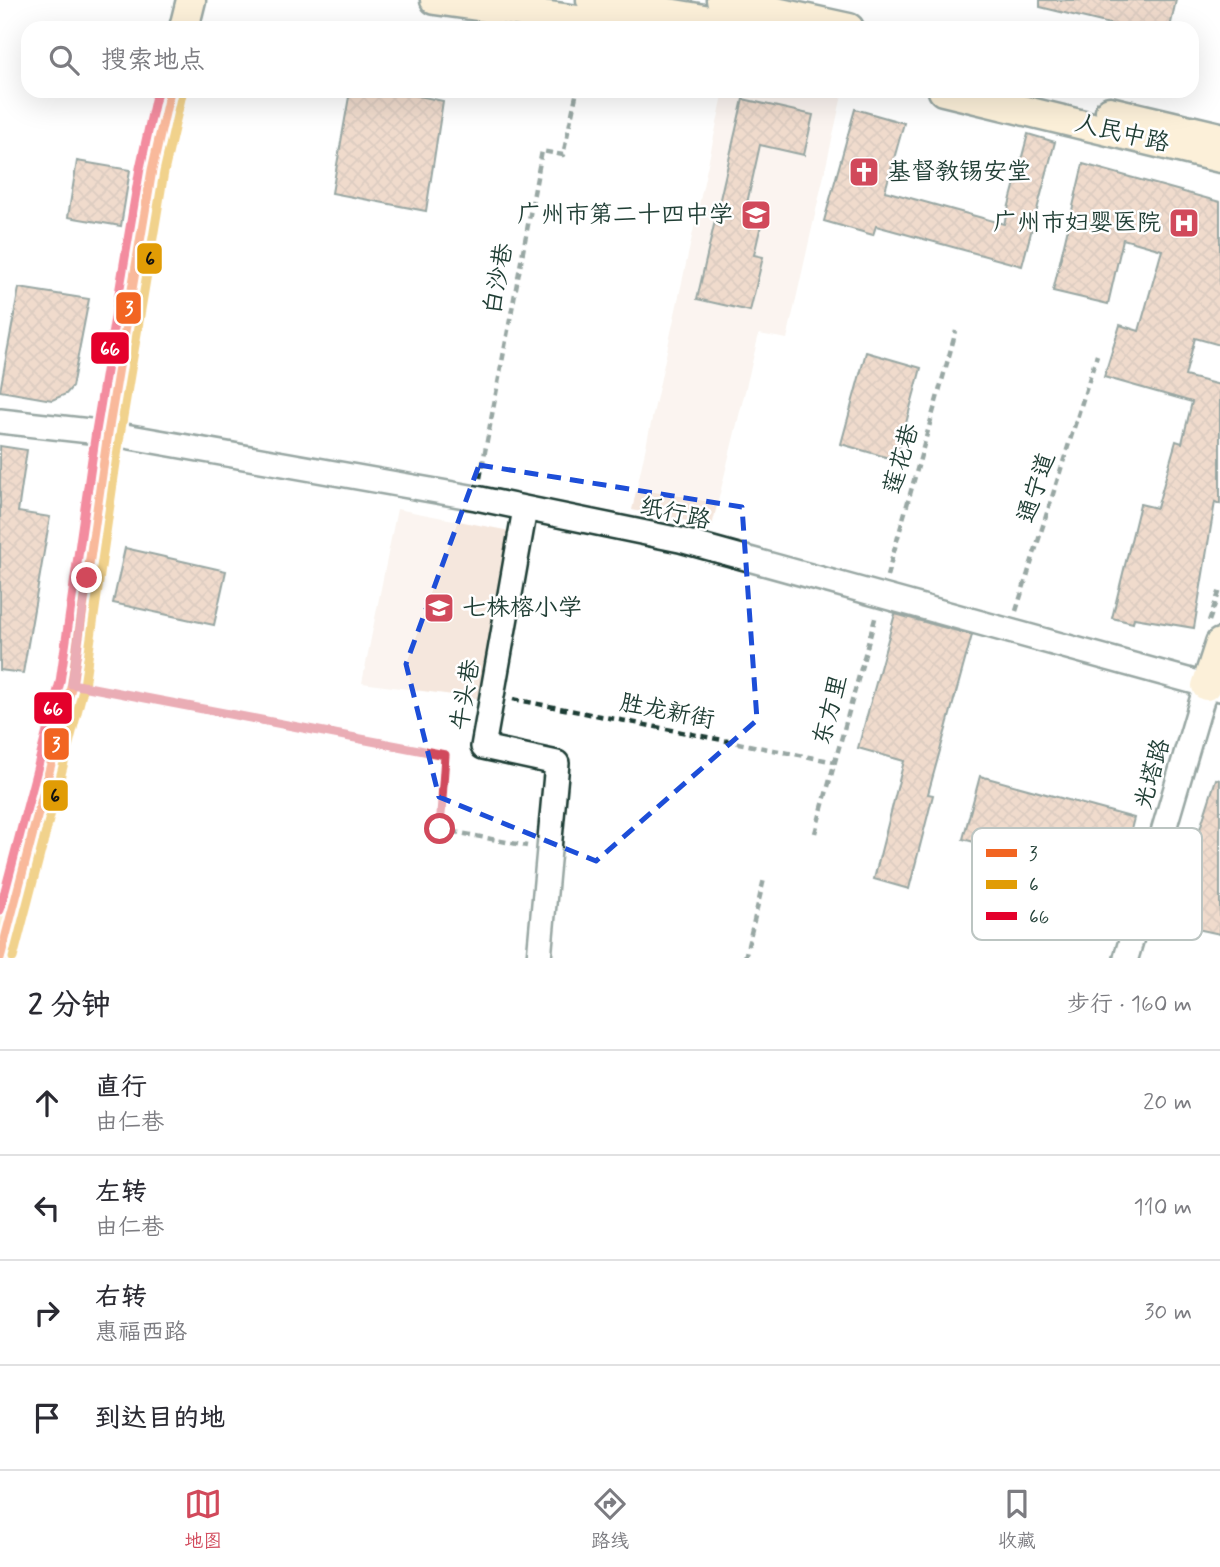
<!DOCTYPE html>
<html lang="zh">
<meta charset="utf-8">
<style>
body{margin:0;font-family:Mynerve,"LXGW WenKai TC",sans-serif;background:#f7f7f7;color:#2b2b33}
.stop{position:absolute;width:21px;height:21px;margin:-16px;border:5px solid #d1495b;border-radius:50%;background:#fff}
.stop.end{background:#d1495b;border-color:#fff;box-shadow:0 2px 7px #0008}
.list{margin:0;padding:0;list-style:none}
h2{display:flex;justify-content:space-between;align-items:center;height:91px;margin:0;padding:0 28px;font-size:30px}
h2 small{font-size:23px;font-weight:400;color:#7c7c81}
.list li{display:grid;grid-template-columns:46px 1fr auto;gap:21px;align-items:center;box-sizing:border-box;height:105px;padding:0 28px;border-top:2px solid #e1e1e2}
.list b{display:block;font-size:26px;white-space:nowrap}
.list p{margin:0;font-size:23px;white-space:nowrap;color:#7c7c81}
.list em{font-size:23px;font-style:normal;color:#7c7c81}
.icon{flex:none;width:38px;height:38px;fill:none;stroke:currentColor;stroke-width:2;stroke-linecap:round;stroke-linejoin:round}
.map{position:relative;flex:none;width:1220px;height:958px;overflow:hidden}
.search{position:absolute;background:#fff;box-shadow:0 7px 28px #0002;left:21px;right:21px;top:21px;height:77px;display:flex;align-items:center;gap:18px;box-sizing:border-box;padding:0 24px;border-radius:21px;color:#7c7c81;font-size:26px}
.sheet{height:511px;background:#fff}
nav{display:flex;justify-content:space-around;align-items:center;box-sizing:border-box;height:98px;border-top:2px solid #e1e1e2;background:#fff;font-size:19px;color:#7c7c81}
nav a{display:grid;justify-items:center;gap:4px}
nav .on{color:#d1495b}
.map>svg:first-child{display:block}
.built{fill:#f5e7dd}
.building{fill:url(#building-cross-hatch);stroke:#1f3d34;stroke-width:2}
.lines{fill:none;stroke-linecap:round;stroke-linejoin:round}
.minor-casing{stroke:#1f3d34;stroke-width:28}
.major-casing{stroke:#1f3d34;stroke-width:33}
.path{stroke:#1f3d34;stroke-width:4.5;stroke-dasharray:7 5;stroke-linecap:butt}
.minor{stroke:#fff;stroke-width:23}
.major{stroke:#f8deab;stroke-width:28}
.bus-1-casing{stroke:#fff;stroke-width:14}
.bus-2-casing{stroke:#fff;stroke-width:14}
.bus-3-casing{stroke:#fff;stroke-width:14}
.bus-1{stroke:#f26522;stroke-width:9}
.bus-2{stroke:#e19c05;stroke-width:9}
.bus-3{stroke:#e4002b;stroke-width:9}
.route{stroke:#d1495b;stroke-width:9}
.marked{fill:none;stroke:#1d4ed8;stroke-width:5;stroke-dasharray:14 9;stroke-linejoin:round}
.labels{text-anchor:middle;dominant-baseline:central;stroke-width:5;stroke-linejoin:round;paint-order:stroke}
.street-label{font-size:24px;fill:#1f3d34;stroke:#fff}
.poi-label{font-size:24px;fill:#1f3d34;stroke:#fff;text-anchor:start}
.key{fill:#fff;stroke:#bcc5c2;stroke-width:2}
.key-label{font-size:19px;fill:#1f3d34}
.line-badge{stroke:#fff;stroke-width:2.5}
.badge-label{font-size:19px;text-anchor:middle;font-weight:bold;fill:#fff}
.pale-badge-label{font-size:19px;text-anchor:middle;font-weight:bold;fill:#111}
</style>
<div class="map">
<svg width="1220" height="958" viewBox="0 0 1220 958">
<defs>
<pattern id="building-cross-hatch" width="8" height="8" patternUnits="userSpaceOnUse" patternTransform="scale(1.75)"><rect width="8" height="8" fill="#deaf8f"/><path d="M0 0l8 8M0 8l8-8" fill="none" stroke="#b39076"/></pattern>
</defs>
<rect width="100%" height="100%" fill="#fff"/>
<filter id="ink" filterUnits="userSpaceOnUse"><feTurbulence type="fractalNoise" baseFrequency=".0143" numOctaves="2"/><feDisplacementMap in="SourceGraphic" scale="14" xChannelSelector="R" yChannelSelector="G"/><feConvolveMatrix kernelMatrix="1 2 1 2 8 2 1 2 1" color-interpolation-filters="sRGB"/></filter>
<g filter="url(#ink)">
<g class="built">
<path d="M 724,91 L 822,91 L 842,95 L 787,339 L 759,334 L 712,526 L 632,510 Z"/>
<path d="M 397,509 L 515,532 L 483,699 L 362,683 Z"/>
</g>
<g class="building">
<path d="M 1040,0 L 1176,0 L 1170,28 L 1126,28 L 1040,7 Z"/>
<path d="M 350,91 L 395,91 L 443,101 L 426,211 L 332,193 Z"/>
<path d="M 743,99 L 813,115 L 804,155 L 760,145 L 743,221 L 761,225 L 754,255 L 763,257 L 750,311 L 697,299 Z"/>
<path d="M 855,109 L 904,123 L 885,191 L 1004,224 L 1028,134 L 1055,142 L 1022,266 L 876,226 L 873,235 L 824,221 Z"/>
<path d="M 77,161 L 130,170 L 121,226 L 68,217 Z"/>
<path d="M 1083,164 L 1220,202 L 1220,345 L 1195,338 L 1185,376 L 1220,385 L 1220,504 L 1215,502 L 1194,628 L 1134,618 L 1133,623 L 1112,618 L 1140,504 L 1157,508 L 1176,441 L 1182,443 L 1192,402 L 1104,377 L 1120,325 L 1139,331 L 1162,250 L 1123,239 L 1108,304 L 1053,291 Z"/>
<path d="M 19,288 L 89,299 L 72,387 L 66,394 L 52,400 L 0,391 Z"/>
<path d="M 866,352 L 921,368 L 896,460 L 841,444 Z"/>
<path d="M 0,446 L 27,450 L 18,512 L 50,517 L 23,673 L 0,670 Z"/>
<path d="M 125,548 L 226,571 L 214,625 L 113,603 Z"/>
<path d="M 895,614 L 972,635 L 928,794 L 933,795 L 909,889 L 874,879 L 904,761 L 858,748 Z"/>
<path d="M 980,776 L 1134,818 L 1118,881 L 963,839 Z"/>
<path d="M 1216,779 L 1220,780 L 1220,934 L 1165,922 L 1176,873 L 1185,875 Z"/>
</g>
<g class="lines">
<g class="minor-casing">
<g id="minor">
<path d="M 0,421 L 108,433 L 476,498 L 680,540 L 1220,689"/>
<path d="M 525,509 L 483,747 L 557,763 L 539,958"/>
<path d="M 1126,958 L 1206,686"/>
</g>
</g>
<g class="major-casing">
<g id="major">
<path d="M 435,0 L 635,28"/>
<path d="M 591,0 L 757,28"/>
<path d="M 721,0 L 849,28"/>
<path d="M 184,28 L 191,0"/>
<path d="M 943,91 L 1220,158"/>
<path d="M 1110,111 L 1220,137"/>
<path d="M 1206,686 L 1220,643"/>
<path d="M 0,958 L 72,684 L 108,433 L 152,170 L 170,91"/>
</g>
</g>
<g class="path">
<path d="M 480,478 L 542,151 L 563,155 L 577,91"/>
<path d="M 887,576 L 956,331"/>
<path d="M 1016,611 L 1097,355"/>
<path d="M 1209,621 L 1220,590"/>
<path d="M 94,688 L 445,755 L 440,829 L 527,846"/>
<path d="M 513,699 L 835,762"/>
<path d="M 815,833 L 876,615"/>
<path d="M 745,958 L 764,879"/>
</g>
<use href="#minor" class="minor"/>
<use href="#major" class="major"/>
<g class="bus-1-casing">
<path id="bus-1" d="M 0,958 L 72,684 L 108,433 L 152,170 L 170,91"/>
</g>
<g class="bus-2-casing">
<path id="bus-2" d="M 13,958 L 84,686 L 120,435 L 164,172 L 182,94"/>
</g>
<g class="bus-3-casing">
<path id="bus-3" d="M 0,910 L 60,682 L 96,431 L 140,168 L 157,91"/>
</g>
<use href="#bus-1" class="bus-1"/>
<use href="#bus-2" class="bus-2"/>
<use href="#bus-3" class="bus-3"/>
</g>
</g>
<g class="lines" filter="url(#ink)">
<path class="route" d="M 87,578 L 72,684 L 445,755 L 440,829"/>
</g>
<path d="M0 0H1220V958H0ZM 479,465 L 742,507 L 757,720 L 596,861 L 439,797 L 406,664 Z" fill="#fff" fill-opacity=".55" fill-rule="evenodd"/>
<path class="marked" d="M 479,465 L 742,507 L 757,720 L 596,861 L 439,797 L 406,664 Z"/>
<defs>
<g id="church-square" transform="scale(1.575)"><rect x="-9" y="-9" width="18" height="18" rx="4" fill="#d1495b" stroke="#fff"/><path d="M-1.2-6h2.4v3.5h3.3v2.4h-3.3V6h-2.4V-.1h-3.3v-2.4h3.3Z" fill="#fff"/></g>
<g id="school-square" transform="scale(1.575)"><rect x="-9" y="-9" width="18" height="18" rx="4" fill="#d1495b" stroke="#fff"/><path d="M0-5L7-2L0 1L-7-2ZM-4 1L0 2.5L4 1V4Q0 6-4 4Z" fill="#fff"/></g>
<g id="hospital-square" transform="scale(1.575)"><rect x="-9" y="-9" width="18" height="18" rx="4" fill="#d1495b" stroke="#fff"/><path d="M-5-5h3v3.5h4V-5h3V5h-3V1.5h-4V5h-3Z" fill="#fff"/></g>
</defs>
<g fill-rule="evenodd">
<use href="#church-square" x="864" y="172"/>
<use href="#school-square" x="756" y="215"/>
<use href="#hospital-square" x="1184" y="223"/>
<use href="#school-square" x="439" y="608"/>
</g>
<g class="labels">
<g class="street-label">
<text transform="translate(1122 134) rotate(13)">人民中路</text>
<text transform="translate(499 279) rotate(-80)">白沙巷</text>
<text transform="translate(902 459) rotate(-74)">莲花巷</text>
<text transform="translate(1037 488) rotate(-72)">通宁道</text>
<text transform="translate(675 514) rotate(13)">纸行路</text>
<text transform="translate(466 695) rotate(-80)">牛头巷</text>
<text transform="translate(831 710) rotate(-75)">东方里</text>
<text transform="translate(667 712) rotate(11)">胜龙新街</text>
<text transform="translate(1153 774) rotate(-74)">光塔路</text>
</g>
<g class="poi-label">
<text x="887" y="172">基督教锡安堂</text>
<text x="733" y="215" text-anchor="end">广州市第二十四中学</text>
<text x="1161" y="223" text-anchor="end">广州市妇婴医院</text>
<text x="462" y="608">七株榕小学</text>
</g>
</g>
<rect x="972" y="828" width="230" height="112" rx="10" class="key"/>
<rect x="986" y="849" width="31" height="8" fill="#f26522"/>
<rect x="986" y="880" width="31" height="9" fill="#e19c05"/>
<rect x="986" y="912" width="31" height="8" fill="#e4002b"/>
<g class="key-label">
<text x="1029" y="860">3</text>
<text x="1029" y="891">6</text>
<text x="1029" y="923">66</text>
</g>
<g class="line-badge">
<rect x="136" y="242" width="27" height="33" rx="7" fill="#e19c05"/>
<rect x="115" y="291" width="27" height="34" rx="7" fill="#f26522"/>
<rect x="90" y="331" width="40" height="34" rx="7" fill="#e4002b"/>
<rect x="33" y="691" width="40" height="34" rx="7" fill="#e4002b"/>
<rect x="43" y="727" width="27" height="34" rx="7" fill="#f26522"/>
<rect x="42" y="779" width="27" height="33" rx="7" fill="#e19c05"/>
</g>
<g class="badge-label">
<text x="129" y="315">3</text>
<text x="110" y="355">66</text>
<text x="53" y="715">66</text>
<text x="56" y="751">3</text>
</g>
<g class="pale-badge-label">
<text x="150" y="265">6</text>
<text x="55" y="802">6</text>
</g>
</svg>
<div class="stop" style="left:440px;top:829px"></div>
<div class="stop end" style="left:87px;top:578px"></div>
<div class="search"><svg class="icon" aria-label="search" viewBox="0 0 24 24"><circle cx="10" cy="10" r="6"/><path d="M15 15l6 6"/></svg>搜索地点</div>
</div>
<section class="sheet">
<h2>2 分钟<small>步行 · 160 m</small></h2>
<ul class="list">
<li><svg class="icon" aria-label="ahead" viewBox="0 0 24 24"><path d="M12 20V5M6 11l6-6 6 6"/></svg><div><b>直行</b><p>由仁巷</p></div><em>20 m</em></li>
<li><svg class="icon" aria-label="left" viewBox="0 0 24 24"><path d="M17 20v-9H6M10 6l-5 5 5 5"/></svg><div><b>左转</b><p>由仁巷</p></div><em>110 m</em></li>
<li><svg class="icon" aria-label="right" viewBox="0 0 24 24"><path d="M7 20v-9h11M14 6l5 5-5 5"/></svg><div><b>右转</b><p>惠福西路</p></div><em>30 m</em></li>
<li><svg class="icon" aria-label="arrive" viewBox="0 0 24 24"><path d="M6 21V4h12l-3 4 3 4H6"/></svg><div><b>到达目的地</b></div></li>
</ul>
</section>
<nav>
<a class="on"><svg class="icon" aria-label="map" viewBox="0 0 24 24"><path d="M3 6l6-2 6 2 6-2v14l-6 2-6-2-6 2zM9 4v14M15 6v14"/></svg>地图</a>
<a><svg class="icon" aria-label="directions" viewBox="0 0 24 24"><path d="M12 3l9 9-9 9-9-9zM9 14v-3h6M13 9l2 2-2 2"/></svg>路线</a>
<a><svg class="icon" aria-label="saved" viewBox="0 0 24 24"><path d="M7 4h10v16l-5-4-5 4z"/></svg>收藏</a>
</nav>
